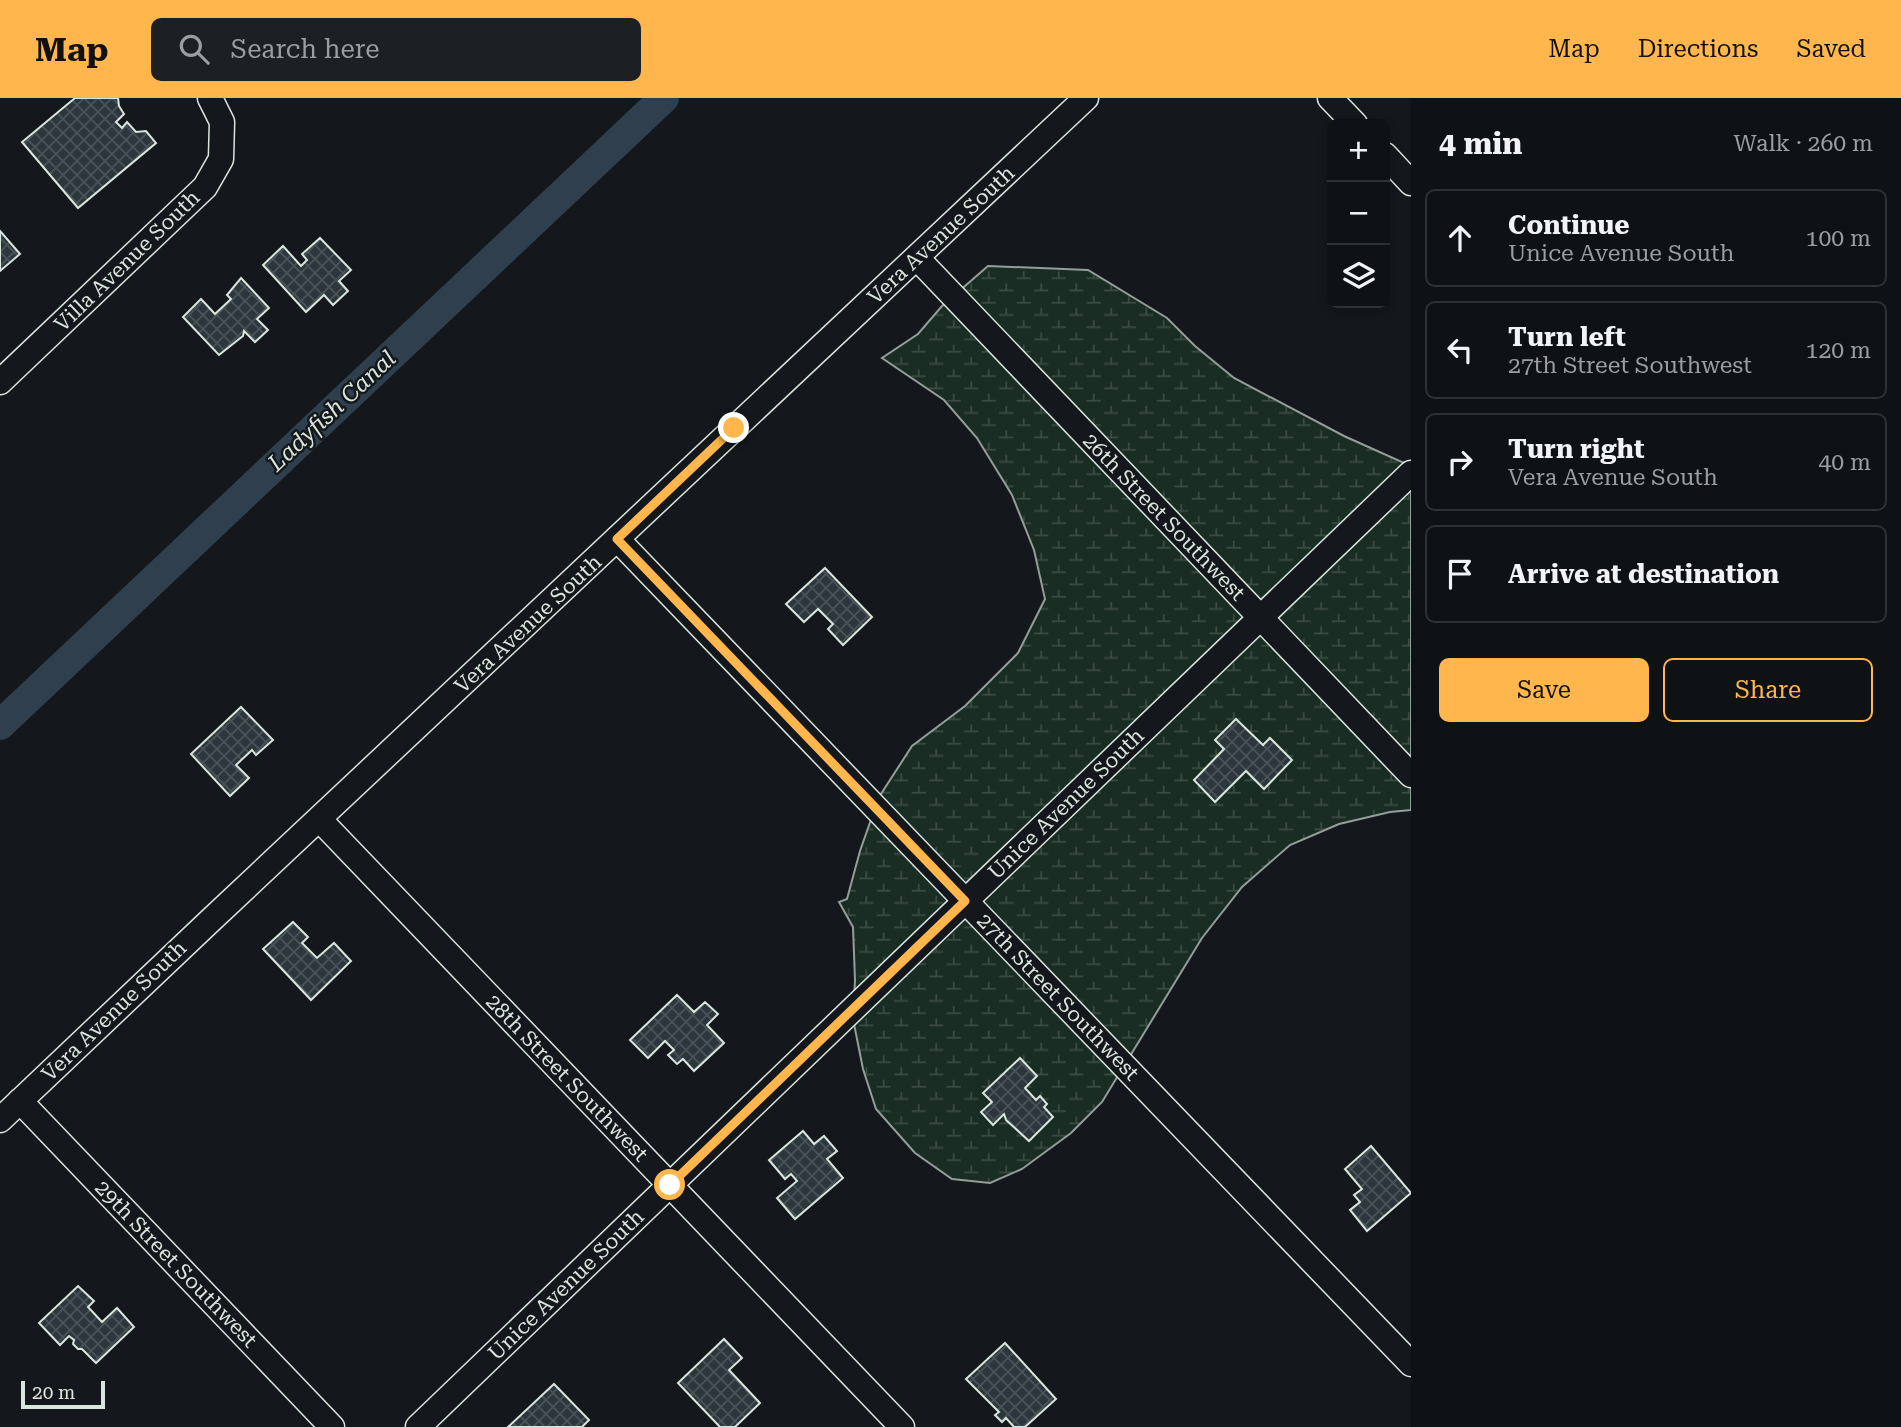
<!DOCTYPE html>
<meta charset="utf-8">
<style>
body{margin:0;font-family:"Roboto Serif",serif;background:#1d2022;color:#f1f3f6}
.controls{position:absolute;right:21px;top:21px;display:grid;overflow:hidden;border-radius:10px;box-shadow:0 4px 10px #0003}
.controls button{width:63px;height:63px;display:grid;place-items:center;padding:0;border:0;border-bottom:2px solid #2f3234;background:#0f1215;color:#f1f3f6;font:35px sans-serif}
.scale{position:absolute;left:21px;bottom:18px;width:84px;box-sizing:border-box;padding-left:7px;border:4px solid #d8e6dc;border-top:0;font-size:19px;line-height:24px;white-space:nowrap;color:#d8e6dc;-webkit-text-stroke:5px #14181c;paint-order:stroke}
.stop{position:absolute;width:21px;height:21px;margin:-16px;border:5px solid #ffb74d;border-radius:50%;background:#fff}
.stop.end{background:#ffb74d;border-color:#fff;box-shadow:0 2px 7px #0008}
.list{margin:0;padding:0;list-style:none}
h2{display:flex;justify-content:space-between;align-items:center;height:91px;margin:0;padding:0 28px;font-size:30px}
h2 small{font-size:23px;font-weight:400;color:#9b9ea0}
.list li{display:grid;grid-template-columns:46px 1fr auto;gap:21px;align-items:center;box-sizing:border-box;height:98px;margin:0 14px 14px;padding:0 14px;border:2px solid #2f3234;border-radius:10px}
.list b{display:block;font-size:26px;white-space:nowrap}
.list p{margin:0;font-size:23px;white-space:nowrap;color:#9b9ea0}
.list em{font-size:23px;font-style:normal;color:#9b9ea0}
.actions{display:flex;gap:14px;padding:21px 28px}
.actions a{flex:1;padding:16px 0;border:2px solid #ffb74d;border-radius:10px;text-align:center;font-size:24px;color:#ffb74d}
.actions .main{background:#ffb74d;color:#111}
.icon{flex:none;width:38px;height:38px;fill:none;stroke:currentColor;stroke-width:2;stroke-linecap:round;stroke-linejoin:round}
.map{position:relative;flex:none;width:1411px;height:1329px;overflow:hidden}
header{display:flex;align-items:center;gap:42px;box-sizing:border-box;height:98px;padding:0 35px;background:#ffb74d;color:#111}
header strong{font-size:33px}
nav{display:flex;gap:38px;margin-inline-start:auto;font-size:24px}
.search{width:490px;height:63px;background:#1d2022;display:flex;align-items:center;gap:18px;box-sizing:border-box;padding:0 24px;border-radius:10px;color:#9b9ea0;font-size:26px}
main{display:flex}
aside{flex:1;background:#0f1215}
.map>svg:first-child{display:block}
.wetland{fill:url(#wetland-marsh);stroke:#939e99;stroke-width:2}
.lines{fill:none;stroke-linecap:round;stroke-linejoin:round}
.canal{stroke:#2f3f4d;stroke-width:30}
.building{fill:url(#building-cross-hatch);stroke:#d8e6dc;stroke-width:2}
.minor-casing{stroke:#d8e6dc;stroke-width:27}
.minor{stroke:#14181c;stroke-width:24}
.route{stroke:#ffb74d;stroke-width:9}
.labels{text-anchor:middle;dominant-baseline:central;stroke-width:5;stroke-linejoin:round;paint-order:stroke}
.street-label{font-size:21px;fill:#d8e6dc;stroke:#14181c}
.water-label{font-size:23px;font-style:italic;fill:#d8e6dc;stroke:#14181c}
</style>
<header>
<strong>Map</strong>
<div class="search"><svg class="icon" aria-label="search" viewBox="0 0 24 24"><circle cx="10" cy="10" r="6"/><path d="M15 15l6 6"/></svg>Search here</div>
<nav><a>Map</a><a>Directions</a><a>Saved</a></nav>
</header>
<main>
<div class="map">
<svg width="1411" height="1329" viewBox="0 0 1411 1329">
<defs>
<pattern id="wetland-marsh" width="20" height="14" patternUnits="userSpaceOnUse" patternTransform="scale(1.75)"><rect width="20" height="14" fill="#1a2d24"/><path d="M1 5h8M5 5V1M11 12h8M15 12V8" fill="none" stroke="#3b4b43"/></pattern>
<pattern id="building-cross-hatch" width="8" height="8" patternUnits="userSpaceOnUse" patternTransform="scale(1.75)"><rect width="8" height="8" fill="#2c363c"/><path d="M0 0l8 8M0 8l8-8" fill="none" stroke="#4a5358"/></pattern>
</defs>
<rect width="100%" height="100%" fill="#14181c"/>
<path class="wetland" d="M 988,168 L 1088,172 L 1167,220 L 1195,248 L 1234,280 L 1344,338 L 1411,368 L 1411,712 L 1390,714 L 1339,726 L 1290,747 L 1242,789 L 1202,840 L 1102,1004 L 1071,1035 L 1022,1071 L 990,1085 L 952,1081 L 915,1055 L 876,1011 L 863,971 L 853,921 L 855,882 L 853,829 L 839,804 L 847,801 L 860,753 L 879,699 L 912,648 L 965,608 L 1018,555 L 1045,501 L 1034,452 L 1012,397 L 977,340 L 944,302 L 882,260 L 918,236 L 942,208 Z"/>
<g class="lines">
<path class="canal" d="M 0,627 L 664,0"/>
</g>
<g class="building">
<path d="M 75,0 L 118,0 L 119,8 L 124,16 L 116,24 L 122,30 L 127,24 L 136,34 L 146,33 L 156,45 L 78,110 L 22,44 Z"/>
<path d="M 0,133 L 20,156 L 0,173 Z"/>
<path d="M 320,140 L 351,172 L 339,183 L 348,193 L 333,207 L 324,197 L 306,214 L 263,167 L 283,148 L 301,168 L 307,162 L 302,156 Z"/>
<path d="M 241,180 L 269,210 L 257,221 L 268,232 L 255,244 L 244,233 L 243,238 L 219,257 L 183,219 L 201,201 L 215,216 L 231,201 L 227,197 Z"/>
<path d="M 825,470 L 872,519 L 843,547 L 828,531 L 833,526 L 818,511 L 804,524 L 786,506 Z"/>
<path d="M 241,609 L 273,642 L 256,657 L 252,652 L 236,667 L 249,680 L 230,698 L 191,656 Z"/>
<path d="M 1236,621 L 1263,647 L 1270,640 L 1292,662 L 1264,691 L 1246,673 L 1215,704 L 1194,682 L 1224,651 L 1215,642 Z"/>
<path d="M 293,824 L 308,839 L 302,845 L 317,860 L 334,845 L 351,863 L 311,902 L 263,851 Z"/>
<path d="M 677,897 L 694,914 L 705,904 L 718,916 L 707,927 L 724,945 L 694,973 L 683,961 L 677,966 L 668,957 L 674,952 L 665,943 L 648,960 L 630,942 Z"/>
<path d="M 1020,960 L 1037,978 L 1025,990 L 1036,1002 L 1040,998 L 1047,1006 L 1044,1009 L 1053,1019 L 1029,1043 L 1006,1022 L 1004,1016 L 993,1027 L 981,1014 L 992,1004 L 983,995 Z"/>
<path d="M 803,1033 L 814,1046 L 824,1038 L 837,1053 L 827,1061 L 843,1080 L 795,1121 L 777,1100 L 797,1083 L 791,1076 L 785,1081 L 769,1062 Z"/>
<path d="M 1371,1048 L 1411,1095 L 1367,1133 L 1350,1112 L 1360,1104 L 1354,1097 L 1362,1091 L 1345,1071 Z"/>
<path d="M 78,1188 L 94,1203 L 88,1209 L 102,1224 L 117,1210 L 134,1229 L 96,1265 L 82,1251 L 78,1251 L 73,1246 L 74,1242 L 69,1238 L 60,1247 L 39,1225 Z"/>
<path d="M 724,1241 L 742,1260 L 729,1272 L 760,1305 L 735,1329 L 720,1329 L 678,1285 Z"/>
<path d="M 1005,1245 L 1056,1301 L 1025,1329 L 1014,1329 L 1006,1320 L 1002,1324 L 995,1317 L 999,1314 L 966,1281 Z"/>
<path d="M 554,1286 L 589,1322 L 582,1329 L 508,1329 Z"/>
</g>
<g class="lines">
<g class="minor-casing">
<g id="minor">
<path d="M 1330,0 L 1355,26"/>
<path d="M 1385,57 L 1411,85"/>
<path d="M 917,160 L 1411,677"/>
<path d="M 0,284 L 205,89 L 221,61 L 222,24 L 210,0"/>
<path d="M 617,441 L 1411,1266"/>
<path d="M 320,722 L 902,1329"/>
<path d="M 20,1003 L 332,1329"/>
<path d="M 0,1022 C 360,679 725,341 1086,0"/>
<path d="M 418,1329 L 1411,375"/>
</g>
</g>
<use href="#minor" class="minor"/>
</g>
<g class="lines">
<path class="route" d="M 670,1087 L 965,803 L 617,441 L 734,330"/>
</g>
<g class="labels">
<g class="street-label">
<text transform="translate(941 137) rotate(-43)">Vera Avenue South</text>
<text transform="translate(127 163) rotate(-44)">Villa Avenue South</text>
<text transform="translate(1164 419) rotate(46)">26th Street Southwest</text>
<text transform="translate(528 526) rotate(-43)">Vera Avenue South</text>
<text transform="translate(1066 706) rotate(-44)">Unice Avenue South</text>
<text transform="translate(1058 899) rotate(46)">27th Street Southwest</text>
<text transform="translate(114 913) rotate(-44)">Vera Avenue South</text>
<text transform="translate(567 980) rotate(46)">28th Street Southwest</text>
<text transform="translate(176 1166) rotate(46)">29th Street Southwest</text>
<text transform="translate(566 1187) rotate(-44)">Unice Avenue South</text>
</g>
<g class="water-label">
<text transform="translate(332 313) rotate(-43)">Ladyfish Canal</text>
</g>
</g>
</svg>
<div class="controls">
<button>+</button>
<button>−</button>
<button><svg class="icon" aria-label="layers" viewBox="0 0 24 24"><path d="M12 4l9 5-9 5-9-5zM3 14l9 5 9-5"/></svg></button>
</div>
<div class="scale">20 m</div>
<div class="stop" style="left:670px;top:1087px"></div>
<div class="stop end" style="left:734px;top:330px"></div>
</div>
<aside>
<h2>4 min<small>Walk · 260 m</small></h2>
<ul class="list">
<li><svg class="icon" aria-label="ahead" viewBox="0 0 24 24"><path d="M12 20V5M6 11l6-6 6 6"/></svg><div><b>Continue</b><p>Unice Avenue South</p></div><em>100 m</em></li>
<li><svg class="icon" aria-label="left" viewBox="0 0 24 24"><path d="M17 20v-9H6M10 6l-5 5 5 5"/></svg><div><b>Turn left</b><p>27th Street Southwest</p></div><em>120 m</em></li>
<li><svg class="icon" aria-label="right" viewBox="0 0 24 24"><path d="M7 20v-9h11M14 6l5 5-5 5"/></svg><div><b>Turn right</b><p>Vera Avenue South</p></div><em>40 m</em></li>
<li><svg class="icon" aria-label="arrive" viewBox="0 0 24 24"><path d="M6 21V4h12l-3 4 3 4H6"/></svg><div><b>Arrive at destination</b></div></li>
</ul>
<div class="actions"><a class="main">Save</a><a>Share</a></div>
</aside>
</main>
